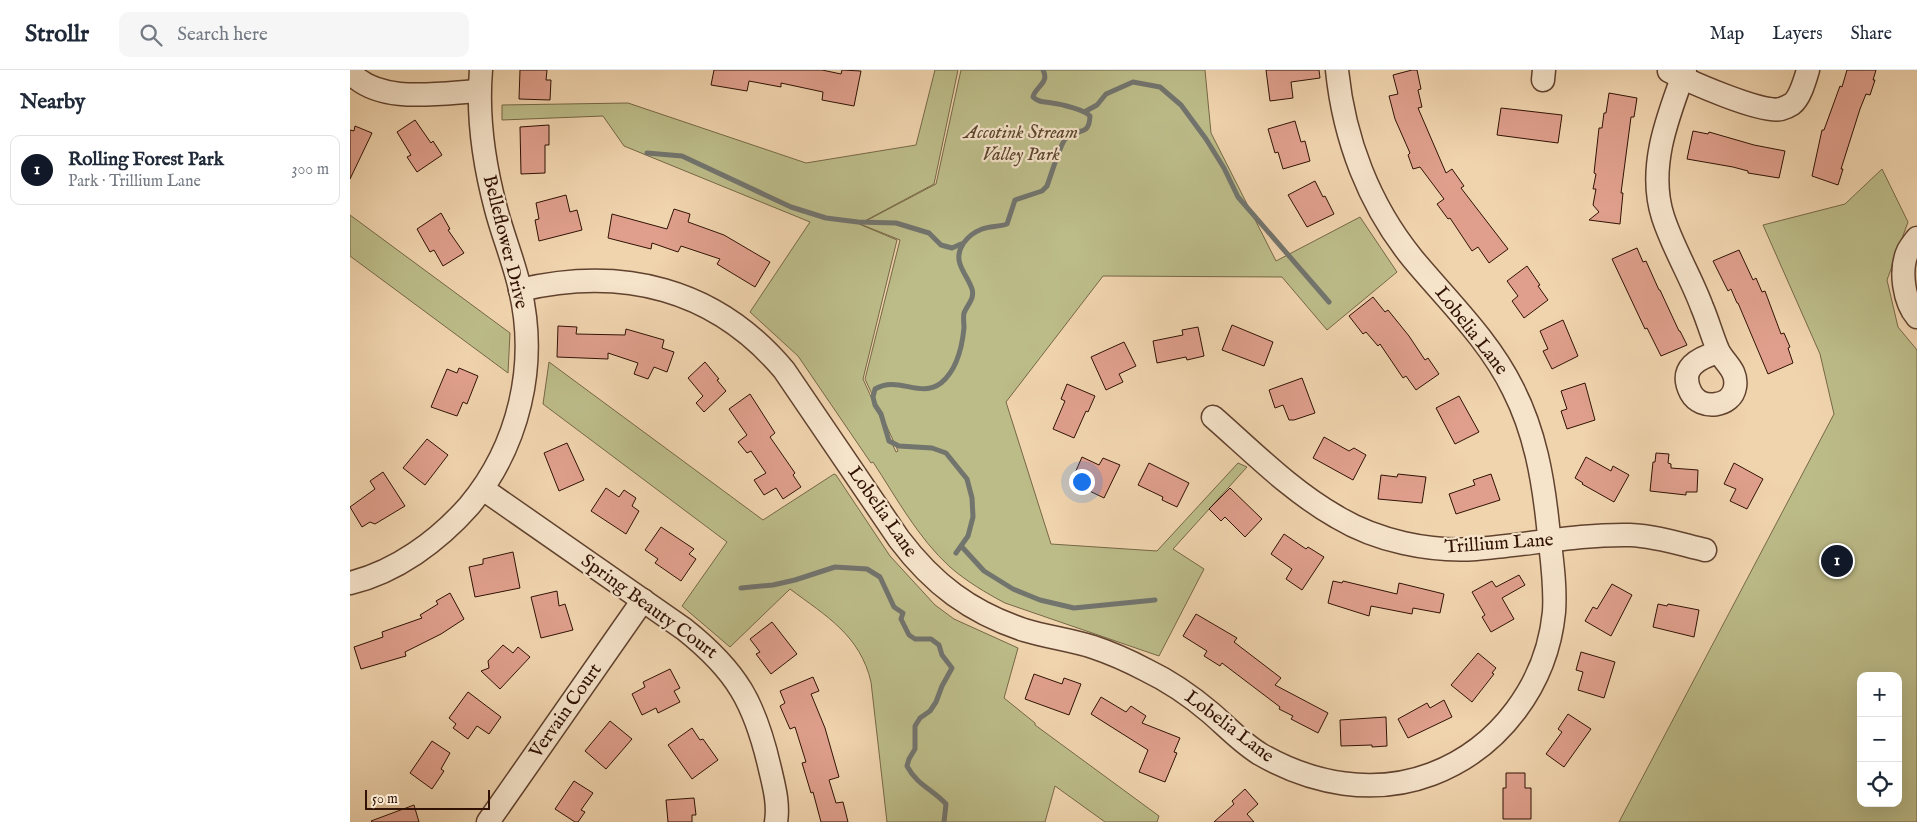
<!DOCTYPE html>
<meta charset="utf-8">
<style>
body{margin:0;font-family:"IM FELL English",serif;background:#f6f6f7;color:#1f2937}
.controls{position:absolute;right:15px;bottom:15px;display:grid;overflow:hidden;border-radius:10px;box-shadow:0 5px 20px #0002}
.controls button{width:45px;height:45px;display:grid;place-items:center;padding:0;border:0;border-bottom:1px solid #e0e1e3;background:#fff;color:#1f2937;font:25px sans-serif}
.scale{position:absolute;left:15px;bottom:12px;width:125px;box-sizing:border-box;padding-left:5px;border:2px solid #311204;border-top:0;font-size:14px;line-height:18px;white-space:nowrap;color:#311204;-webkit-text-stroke:4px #f5e3ca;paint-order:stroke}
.you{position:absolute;left:731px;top:411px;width:18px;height:18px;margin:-12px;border:4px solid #fff;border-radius:50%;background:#1a73e8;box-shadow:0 0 0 8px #1a73e833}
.badge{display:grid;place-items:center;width:32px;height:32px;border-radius:50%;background:#111827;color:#fff;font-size:16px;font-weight:700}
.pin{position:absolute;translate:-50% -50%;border:2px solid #fff;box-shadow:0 1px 5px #0006}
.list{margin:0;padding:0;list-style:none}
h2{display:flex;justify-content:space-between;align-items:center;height:65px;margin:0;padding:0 20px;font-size:21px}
h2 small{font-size:16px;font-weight:400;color:#747a83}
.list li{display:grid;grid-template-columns:32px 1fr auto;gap:15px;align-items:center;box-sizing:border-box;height:70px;margin:0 10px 10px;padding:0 10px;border:1px solid #e0e1e3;border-radius:10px}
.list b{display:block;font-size:19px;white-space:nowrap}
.list p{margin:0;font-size:16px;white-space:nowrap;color:#747a83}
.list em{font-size:16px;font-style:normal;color:#747a83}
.icon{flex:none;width:28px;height:28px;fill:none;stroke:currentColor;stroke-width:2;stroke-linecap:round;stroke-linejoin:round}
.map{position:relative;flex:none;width:1567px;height:752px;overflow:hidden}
header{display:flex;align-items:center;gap:30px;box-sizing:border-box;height:70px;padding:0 25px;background:#fff;border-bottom:1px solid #e0e1e3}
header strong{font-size:24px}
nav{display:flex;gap:28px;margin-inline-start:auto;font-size:18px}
.search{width:350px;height:45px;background:#f6f6f7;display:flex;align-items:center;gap:12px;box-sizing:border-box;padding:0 18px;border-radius:10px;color:#747a83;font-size:19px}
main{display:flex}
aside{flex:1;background:#fff}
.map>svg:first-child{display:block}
.green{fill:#bcbc89;stroke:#766746;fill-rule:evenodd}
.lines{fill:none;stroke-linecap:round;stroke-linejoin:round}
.stream{stroke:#72746e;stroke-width:5}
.building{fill:#df9f8c;stroke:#311204}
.minor-casing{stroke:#61422e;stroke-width:25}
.minor{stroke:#f5e3ca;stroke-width:22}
.labels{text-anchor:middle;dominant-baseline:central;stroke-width:4.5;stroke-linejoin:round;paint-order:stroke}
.park-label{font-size:19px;font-style:italic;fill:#5b452c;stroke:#f5e3ca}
.street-label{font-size:19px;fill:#311204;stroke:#f5e3ca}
</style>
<header>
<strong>Strollr</strong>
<div class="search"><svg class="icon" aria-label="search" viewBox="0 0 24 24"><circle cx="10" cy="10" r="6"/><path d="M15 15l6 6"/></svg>Search here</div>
<nav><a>Map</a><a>Layers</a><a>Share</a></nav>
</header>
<main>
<aside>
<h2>Nearby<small></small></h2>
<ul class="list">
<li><span class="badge">1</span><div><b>Rolling Forest Park</b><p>Park · Trillium Lane</p></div><em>300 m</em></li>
</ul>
</aside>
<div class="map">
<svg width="1567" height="752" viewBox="0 0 1567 752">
<rect width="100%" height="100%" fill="#f0d4ae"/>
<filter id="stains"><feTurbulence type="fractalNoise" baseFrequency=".004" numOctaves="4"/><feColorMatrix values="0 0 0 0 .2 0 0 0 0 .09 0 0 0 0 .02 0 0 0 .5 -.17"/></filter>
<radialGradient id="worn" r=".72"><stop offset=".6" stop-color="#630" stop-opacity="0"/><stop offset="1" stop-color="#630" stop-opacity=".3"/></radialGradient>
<g class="green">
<path d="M 585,0 L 608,0 L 584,114 L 509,154 L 547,170 L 513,309 L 546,382 L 548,381 L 515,309 L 550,170 L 510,154 L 586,114 L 611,0 L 855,0 L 861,63 L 926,191 L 1010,147 L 1047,202 L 977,260 L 932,207 L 753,206 L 656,332 L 701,474 L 807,481 L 888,393 L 897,397 L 823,479 L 854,499 L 809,586 L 655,533 C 636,523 616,511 600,497 C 568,468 546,427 523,392 L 521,393 L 448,286 L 400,242 L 460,152 L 274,76 L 253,46 L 152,50 L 152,35 L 278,33 L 456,93 L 566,75 Z"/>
<path d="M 1532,99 L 1558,152 L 1537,210 L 1548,257 L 1567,280 L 1567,752 L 1269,752 L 1484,344 L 1470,284 L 1413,155 L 1495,134 ZM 1511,606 L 1548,606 L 1548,733 L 1511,733 Z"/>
<path d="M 0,145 L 160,263 L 158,303 L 0,186 Z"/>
<path d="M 199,292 L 413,450 L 484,404 L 486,405 L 540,486 L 585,535 L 604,549 L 668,578 L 654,628 L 685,653 L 685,655 L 809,746 L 807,752 L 755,752 L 705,716 L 695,752 L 537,752 L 521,612 C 510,565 476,546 440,519 L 380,577 L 332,536 L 377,472 L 193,334 Z"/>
</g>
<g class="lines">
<g class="stream">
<path d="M 736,41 L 747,35 L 756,24 L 783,12 L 810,17 L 831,35 L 856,69 L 874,98 L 888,127 L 979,232"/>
<path d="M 297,83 L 332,86 L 441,137 L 476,148 L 508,152 L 546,153 L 579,163 L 591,175 L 602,178 L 611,174"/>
<path d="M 612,477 L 634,501 L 663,519 L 690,530 L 724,538 L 805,530"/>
<path d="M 606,483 L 618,466 L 623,447 L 622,428 L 617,409 L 596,383 L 582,378 L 549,376 L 539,371 L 531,344 L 525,335 L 523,327 L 525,319 C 548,305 570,329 591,313 C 607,300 612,278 614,258 C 614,254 613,247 614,243 C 617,235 625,229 622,219 C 619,210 613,203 610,194 C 605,179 617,165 632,159 C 640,156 649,157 657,154 L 665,130 L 692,121 L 697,116 C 700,108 711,72 716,68 C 727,57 739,68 740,46 C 735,40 711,34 702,33 C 694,31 689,33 683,27 C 685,17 700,13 693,0"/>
<path d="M 391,518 L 423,515 L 445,510 L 485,497 L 517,499 L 530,507 L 544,537 L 553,543 L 551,549 L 559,565 L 565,569 L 581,569 L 589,575 L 592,585 L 602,598 L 592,616 L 586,632 L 580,641 L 570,648 L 565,656 L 565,679 L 559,689 L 557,696 C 567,715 582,719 596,734 L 594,752"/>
</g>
</g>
<g class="building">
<path d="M 170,0 L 197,0 L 196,10 L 201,10 L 200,30 L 169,29 Z"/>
<path d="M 364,0 L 472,0 L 491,4 L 492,0 L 511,1 L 504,36 L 472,30 L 473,22 L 431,13 L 431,17 L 399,11 L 397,21 L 361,15 Z"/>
<path d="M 916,0 L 969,0 L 970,8 L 941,12 L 943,28 L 920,31 Z"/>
<path d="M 1062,0 L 1067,0 L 1071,19 L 1068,20 L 1072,37 L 1068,38 L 1096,103 L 1102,99 L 1114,116 L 1111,118 L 1158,179 L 1139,193 L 1128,177 L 1122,181 L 1100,148 L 1098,149 L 1087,134 L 1094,129 L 1070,97 L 1063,99 L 1058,85 L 1060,83 L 1045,49 L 1039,26 L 1048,24 L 1043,5 Z"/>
<path d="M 1497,0 L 1526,0 L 1523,10 L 1525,10 L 1520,25 L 1516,24 L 1510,39 L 1491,99 L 1493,99 L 1488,115 L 1462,106 L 1472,60 L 1474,60 L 1490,16 L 1492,17 Z"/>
<path d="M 1259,23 L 1287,28 L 1284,47 L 1281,47 L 1271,123 L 1273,123 L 1270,154 L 1239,150 L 1249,142 L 1243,135 L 1246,119 L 1243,119 L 1246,104 L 1244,103 L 1249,58 L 1252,58 L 1254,43 L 1256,43 Z"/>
<path d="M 1151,38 L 1212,45 L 1208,73 L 1147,65 Z"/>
<path d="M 65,50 L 81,73 L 83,71 L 92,85 L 67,102 L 57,87 L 61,85 L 47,62 Z"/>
<path d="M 945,51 L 951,72 L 955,71 L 960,91 L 933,99 L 928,82 L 925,83 L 918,59 Z"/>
<path d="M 199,55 L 199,75 L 195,75 L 195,103 L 171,104 L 170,57 Z"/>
<path d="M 5,56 L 22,63 L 0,109 L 0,60 L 4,61 Z"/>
<path d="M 1343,61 L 1358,64 L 1359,62 L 1404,75 L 1435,81 L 1429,108 L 1398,103 L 1398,101 L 1383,97 L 1337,89 Z"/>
<path d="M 965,111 L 973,127 L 975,126 L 984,144 L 957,157 L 938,125 Z"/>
<path d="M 216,125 L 220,142 L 227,140 L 232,160 L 189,171 L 185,150 L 189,149 L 186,133 Z"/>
<path d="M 324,139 L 340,144 L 338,152 L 374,165 L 420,192 L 405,217 L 367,194 L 370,189 L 331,176 L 328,182 L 302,173 L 301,179 L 258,168 L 262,144 L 317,159 Z"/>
<path d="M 91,143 L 100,159 L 98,160 L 114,183 L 93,196 L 84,180 L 80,182 L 67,159 Z"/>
<path d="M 1287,178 L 1293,192 L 1296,191 L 1309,220 L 1310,220 L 1329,261 L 1330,261 L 1337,275 L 1311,286 L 1297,258 L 1295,259 L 1262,189 Z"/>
<path d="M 1389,180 L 1403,210 L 1406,208 L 1412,222 L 1415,221 L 1431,264 L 1434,263 L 1440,277 L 1438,278 L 1443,293 L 1418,304 L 1388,233 L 1387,233 L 1381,219 L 1378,221 L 1363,191 Z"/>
<path d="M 1177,196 L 1190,215 L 1188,216 L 1198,230 L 1174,248 L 1162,231 L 1168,226 L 1157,211 Z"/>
<path d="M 1023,227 L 1035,242 L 1038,240 L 1059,266 L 1075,290 L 1078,288 L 1089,304 L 1066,320 L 1056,306 L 1053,308 L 1030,274 L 1028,276 L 1016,262 L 1013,264 L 999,246 Z"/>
<path d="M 1213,250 L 1228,286 L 1202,299 L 1193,281 L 1198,279 L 1190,261 Z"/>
<path d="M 882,255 L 923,272 L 914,296 L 872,280 Z"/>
<path d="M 208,256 L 227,257 L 226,264 L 275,265 L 276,259 L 314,270 L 312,278 L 324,282 L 317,302 L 304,297 L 298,309 L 284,304 L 288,293 L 258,283 L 258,289 L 207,287 Z"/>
<path d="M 848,257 L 854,286 L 837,290 L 836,287 L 807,293 L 803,271 L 833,265 L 832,260 Z"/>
<path d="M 774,272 L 786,296 L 769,304 L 773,312 L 756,320 L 741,287 Z"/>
<path d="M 355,292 L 369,309 L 367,310 L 376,321 L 354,342 L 346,333 L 353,326 L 338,308 Z"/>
<path d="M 109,298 L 128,306 L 117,334 L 113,332 L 107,346 L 81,337 L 97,299 L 107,303 Z"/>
<path d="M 952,308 L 965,343 L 944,350 L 939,350 L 933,335 L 925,338 L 919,320 Z"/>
<path d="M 1235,313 L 1245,350 L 1217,359 L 1211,341 L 1217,339 L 1211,321 Z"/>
<path d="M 717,314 L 745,326 L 738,342 L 736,341 L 724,368 L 703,359 L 715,331 L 711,329 Z"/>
<path d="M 400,324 L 425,363 L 420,367 L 445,403 L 443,405 L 451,417 L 433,429 L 426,418 L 414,425 L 404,410 L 416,403 L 401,381 L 397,383 L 388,372 L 397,365 L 379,339 Z"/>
<path d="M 1109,326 L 1129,362 L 1105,374 L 1086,338 Z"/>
<path d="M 974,367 L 999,381 L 1004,378 L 1016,385 L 1003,410 L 963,388 Z"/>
<path d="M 77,369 L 98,385 L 75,415 L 53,398 Z"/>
<path d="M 217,373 L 234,410 L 209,421 L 194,383 Z"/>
<path d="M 1306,383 L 1319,384 L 1318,393 L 1321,394 L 1321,398 L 1348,400 L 1347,422 L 1336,422 L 1336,425 L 1300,421 L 1303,392 L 1305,392 Z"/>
<path d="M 732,387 L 749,395 L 753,388 L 770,395 L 754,428 L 721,412 Z"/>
<path d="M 1236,387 L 1261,401 L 1263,396 L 1279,405 L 1264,432 L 1232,414 L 1233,413 L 1225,408 Z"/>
<path d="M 799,393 L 839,413 L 827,437 L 812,430 L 813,427 L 788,415 Z"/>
<path d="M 1384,393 L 1413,409 L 1397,439 L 1380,431 L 1386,419 L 1374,414 Z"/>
<path d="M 33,402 L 55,436 L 25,454 L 20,452 L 12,457 L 0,437 L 25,419 L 20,411 Z"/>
<path d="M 1048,404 L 1076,407 L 1072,433 L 1028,429 L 1031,405 L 1047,407 Z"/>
<path d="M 1141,404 L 1150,430 L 1106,444 L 1099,424 L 1125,415 L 1123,410 Z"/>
<path d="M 256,418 L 269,427 L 274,420 L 286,428 L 282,436 L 289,441 L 276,464 L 241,441 Z"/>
<path d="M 880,418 L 912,449 L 895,467 L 875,447 L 871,451 L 859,439 Z"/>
<path d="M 311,457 L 344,479 L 339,484 L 346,489 L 331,511 L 305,493 L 308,489 L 295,480 Z"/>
<path d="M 934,464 L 956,479 L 958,477 L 974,487 L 952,520 L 936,509 L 942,499 L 921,484 Z"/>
<path d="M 163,482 L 170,518 L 125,527 L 119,497 L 133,494 L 133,489 Z"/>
<path d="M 1169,505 L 1175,515 L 1152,528 L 1164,549 L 1141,562 L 1132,547 L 1135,545 L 1122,522 L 1142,511 L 1146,517 Z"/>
<path d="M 983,511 L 992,513 L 993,511 L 1047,524 L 1049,513 L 1094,524 L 1090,543 L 1063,538 L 1062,544 L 1021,536 L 1019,546 L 978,533 Z"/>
<path d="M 1262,514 L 1282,525 L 1261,566 L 1235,551 L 1243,537 L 1247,539 Z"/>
<path d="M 207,521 L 209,536 L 215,534 L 223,560 L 191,568 L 181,527 Z"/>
<path d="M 100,523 L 114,549 L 91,564 L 55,582 L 56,586 L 11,599 L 4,577 L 33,567 L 32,562 L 72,548 L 70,545 L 88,534 L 86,531 Z"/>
<path d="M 1308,534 L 1317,536 L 1318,534 L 1349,540 L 1344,567 L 1303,557 Z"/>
<path d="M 846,544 L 887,568 L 884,572 L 931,608 L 925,615 L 978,643 L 968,663 L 941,649 L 943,646 L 929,639 L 930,637 L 872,593 L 870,596 L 854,586 L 857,581 L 833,566 Z"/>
<path d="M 422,552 L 447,584 L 421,604 L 406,584 L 410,582 L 400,569 Z"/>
<path d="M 153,575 L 163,583 L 168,577 L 180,587 L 150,619 L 131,601 L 139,598 L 138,591 Z"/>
<path d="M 1231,582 L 1265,592 L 1254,628 L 1228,620 L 1233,602 L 1226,600 Z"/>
<path d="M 1128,583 L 1146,598 L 1142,603 L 1144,604 L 1122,632 L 1101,615 Z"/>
<path d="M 320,599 L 330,618 L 324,621 L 330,632 L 308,643 L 306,638 L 292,645 L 282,624 L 295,617 L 293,612 Z"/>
<path d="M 684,604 L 712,614 L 714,608 L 731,614 L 719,645 L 675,629 Z"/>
<path d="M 463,607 L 469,621 L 461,624 L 475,658 L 489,707 L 479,710 L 486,733 L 493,732 L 498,752 L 471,752 L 463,722 L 461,723 L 452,693 L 456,692 L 445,657 L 440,659 L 430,636 L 435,633 L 430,621 Z"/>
<path d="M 118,622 L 151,647 L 139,664 L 127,656 L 118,669 L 103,658 L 106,654 L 99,648 Z"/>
<path d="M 751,627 L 776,642 L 781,636 L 796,646 L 792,653 L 830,668 L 824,682 L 827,683 L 815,712 L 789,702 L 798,680 L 741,644 Z"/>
<path d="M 1094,630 L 1102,647 L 1058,668 L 1048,649 L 1077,633 L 1080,638 Z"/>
<path d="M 1218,644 L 1241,659 L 1214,697 L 1196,684 L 1212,662 L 1208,659 Z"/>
<path d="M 1036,647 L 1037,676 L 1022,677 L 1022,675 L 991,676 L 990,650 Z"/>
<path d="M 260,651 L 282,669 L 256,699 L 235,681 Z"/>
<path d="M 342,658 L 350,670 L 353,669 L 368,690 L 342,709 L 318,675 Z"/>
<path d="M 82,671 L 100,683 L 91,699 L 94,701 L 82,719 L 60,703 Z"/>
<path d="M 1156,703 L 1175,703 L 1175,718 L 1181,718 L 1181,749 L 1153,749 L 1153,718 L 1156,718 Z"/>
<path d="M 224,711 L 243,723 L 231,740 L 235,742 L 228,752 L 225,752 L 205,739 Z"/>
<path d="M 895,719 L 908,734 L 897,744 L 904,752 L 864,752 L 884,734 L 882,731 Z"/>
<path d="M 344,728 L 346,745 L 342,745 L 342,752 L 318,752 L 316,730 Z"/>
<path d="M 64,735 L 69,752 L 22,752 L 21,751 Z"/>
</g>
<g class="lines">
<g class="minor-casing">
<g id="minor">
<path d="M 1335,0 C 1318,46 1297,98 1313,147 C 1323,178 1341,207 1352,237 C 1358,251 1362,266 1368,280 C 1374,293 1388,300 1385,317 C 1382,337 1351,341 1341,323 C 1328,298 1348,288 1369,282"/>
<path d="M 1319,1 C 1338,11 1412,44 1431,39 C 1434,38 1439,36 1442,34 C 1450,28 1455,10 1458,0"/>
<path d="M 0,2 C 29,35 90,23 129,21"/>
<path d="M 1193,10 L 1194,0"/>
<path d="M 1567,168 C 1564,172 1560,177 1558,181 C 1549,200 1554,232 1567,247"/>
<path d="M 170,220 C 272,196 365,218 434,300 L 549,469 C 583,514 620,542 674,560 C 697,567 721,570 743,577 C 761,583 779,591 796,600 C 819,611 841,626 861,643 C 877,657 892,673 910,684 C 962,714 1024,726 1082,704 C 1150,678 1197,614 1204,542 C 1206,513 1201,484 1198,456 C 1193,408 1185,362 1163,319 C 1139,270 1098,231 1063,189 C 1019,135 994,69 987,0"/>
<path d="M 863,347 C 903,382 941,421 987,447 C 1027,471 1079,482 1126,479 C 1177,475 1229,464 1280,465 C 1306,466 1330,474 1355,480"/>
<path d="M 133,419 L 334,559 C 387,601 405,633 420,699 C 424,716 429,734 426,752"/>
<path d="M 0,513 C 46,502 88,471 119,436 C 169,376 188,295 170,219 C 164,192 153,166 146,139 C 134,94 127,46 131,0"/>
<path d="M 138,752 L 293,530"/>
</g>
</g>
<use href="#minor" class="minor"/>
</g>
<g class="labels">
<g class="park-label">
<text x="671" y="63">Accotink Stream<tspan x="671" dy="22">Valley Park</tspan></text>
</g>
<g class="street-label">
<text transform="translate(155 172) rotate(76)">Belleflower Drive</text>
<text transform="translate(1121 261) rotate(52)">Lobelia Lane</text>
<text transform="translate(532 442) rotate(55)">Lobelia Lane</text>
<text transform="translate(1149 474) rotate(-4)">Trillium Lane</text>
<text transform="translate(299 537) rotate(36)">Spring Beauty Court</text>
<text transform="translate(216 641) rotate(-55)">Vervain Court</text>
<text transform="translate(879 657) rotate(37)">Lobelia Lane</text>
</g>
</g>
<rect width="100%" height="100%" filter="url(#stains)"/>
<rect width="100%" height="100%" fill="url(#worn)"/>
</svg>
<div class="controls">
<button>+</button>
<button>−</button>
<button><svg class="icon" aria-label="locate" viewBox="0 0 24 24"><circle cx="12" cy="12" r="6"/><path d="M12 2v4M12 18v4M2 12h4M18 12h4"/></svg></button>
</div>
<div class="scale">50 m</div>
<div class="you"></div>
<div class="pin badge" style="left:1487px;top:491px">1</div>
</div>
</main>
